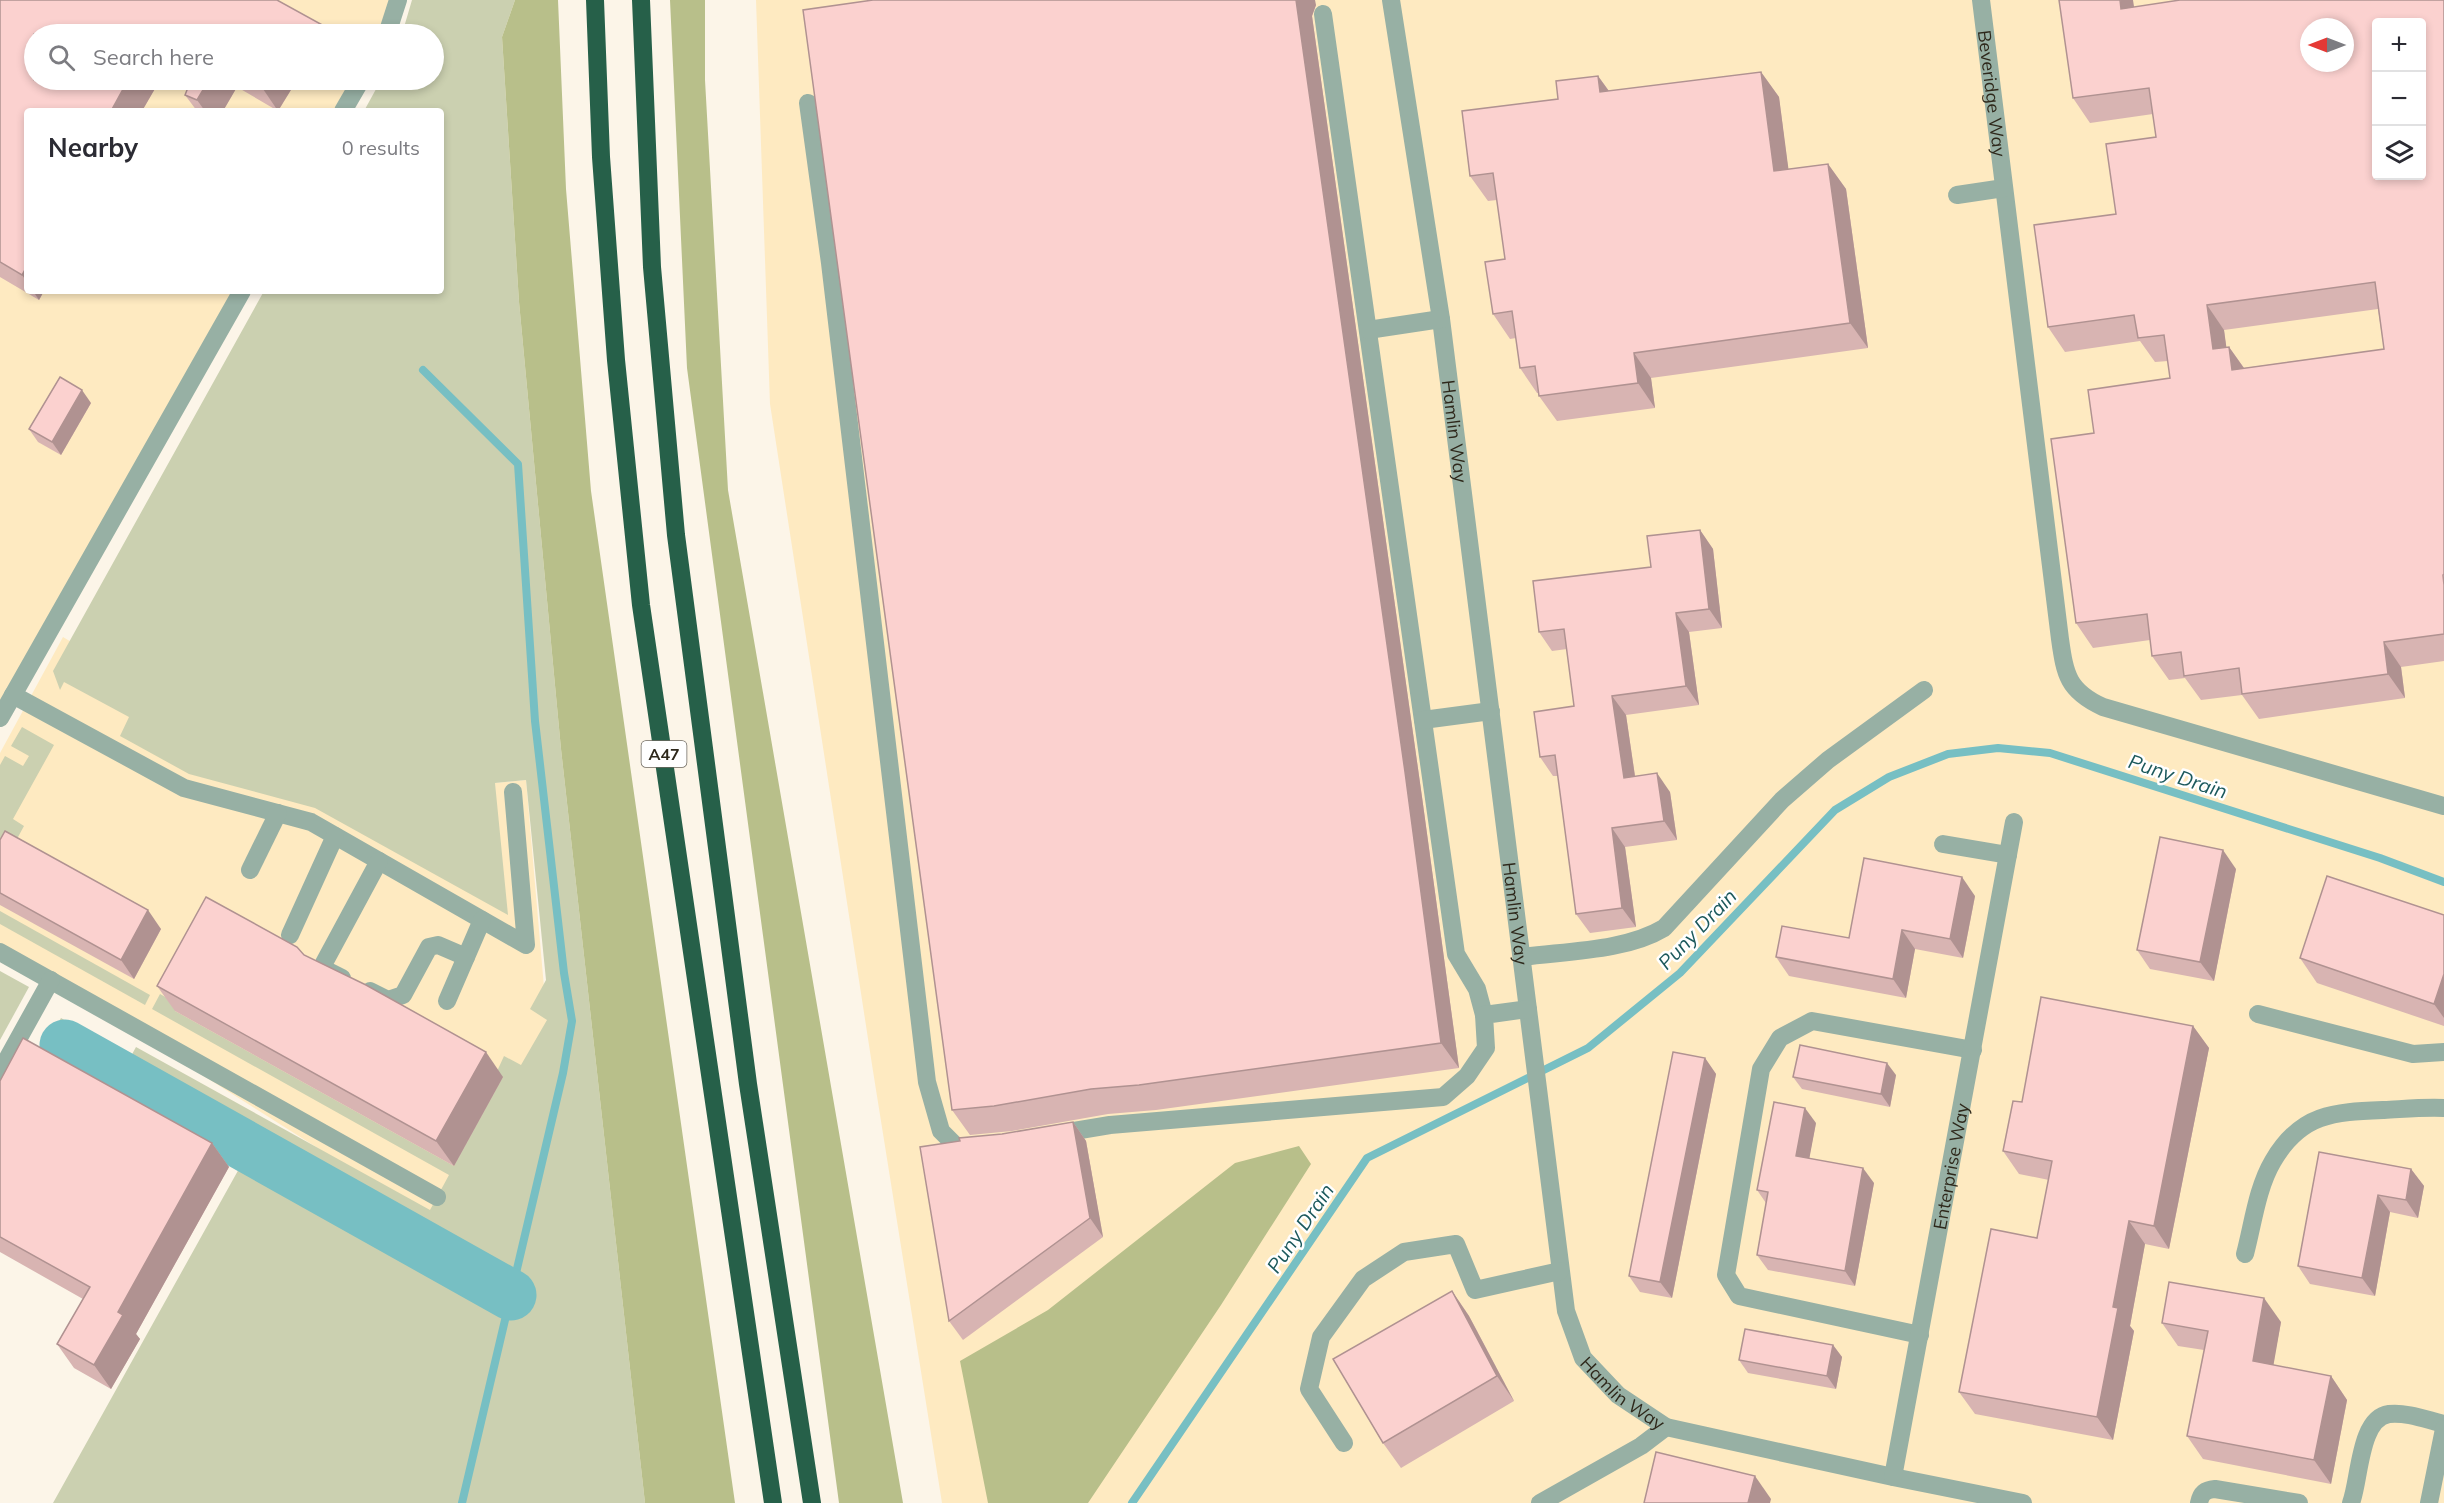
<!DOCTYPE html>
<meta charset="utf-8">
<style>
body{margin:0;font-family:Mulish,sans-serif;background:#f2f2f3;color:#2b2b33}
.controls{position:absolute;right:18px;top:18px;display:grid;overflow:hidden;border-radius:6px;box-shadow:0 3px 9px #0003}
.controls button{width:54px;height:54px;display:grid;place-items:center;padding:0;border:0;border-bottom:2px solid #e1e1e2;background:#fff;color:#2b2b33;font:30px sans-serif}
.compass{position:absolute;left:2300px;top:18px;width:54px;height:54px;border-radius:50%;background:#fff;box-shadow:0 3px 9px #0003;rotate:270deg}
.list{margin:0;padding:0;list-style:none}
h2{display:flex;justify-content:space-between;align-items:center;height:78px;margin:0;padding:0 24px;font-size:26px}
h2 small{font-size:20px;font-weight:400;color:#7c7c81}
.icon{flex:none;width:33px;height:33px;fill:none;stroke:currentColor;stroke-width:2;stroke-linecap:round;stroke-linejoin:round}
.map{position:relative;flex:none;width:2444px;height:1503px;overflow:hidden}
.search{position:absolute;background:#fff;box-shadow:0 3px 9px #0003;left:24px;top:24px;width:420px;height:66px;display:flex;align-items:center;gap:15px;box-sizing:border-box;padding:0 21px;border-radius:33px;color:#7c7c81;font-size:22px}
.panel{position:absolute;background:#fff;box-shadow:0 3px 9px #0003;left:24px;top:108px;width:420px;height:186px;border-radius:6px}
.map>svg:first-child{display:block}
.built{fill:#feeac1;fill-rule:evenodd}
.green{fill:#cbd0b0}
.forest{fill:#b8bf8a}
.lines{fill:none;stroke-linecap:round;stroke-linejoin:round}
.stream{stroke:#77bfc3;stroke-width:8}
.river{stroke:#77bfc3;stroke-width:51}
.minor{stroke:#97b0a4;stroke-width:18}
.highway{stroke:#266049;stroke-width:18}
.wall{fill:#d8b4b2;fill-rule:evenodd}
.shaded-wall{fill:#b09291}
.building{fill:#fbd1cf;stroke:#b09291;stroke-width:1.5;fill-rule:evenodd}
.labels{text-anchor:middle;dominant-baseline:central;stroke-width:5;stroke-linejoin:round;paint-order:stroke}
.shield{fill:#fff;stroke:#6d685f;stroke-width:1.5}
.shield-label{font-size:16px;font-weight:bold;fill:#2e281b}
.street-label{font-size:18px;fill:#2e281b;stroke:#fff}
.water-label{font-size:20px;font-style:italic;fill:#1c595c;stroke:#fff}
</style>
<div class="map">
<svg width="2444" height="1503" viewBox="0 0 2444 1503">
<rect width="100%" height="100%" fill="#fcf5e8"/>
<g class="built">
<path d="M 0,0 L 398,0 L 387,34 L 34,34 L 34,80 L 361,80 L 343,111 L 27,111 L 27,291 L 242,291 L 0,718 Z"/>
<path d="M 756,0 L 2444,0 L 2444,1503 L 942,1503 L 873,1071 L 770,404 ZM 2376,22 L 2422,22 L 2422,176 L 2376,176 ZM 2309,27 L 2345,27 L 2345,63 L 2309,63 Z"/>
<path d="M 63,637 L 498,897 L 495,783 L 526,780 L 549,1045 L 490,1257 L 0,947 L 0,753 Z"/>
</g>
<g class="green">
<path d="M 412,0 L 515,0 L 502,37 L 519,302 L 561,749 L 645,1503 L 53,1503 L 240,1167 L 39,1054 L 61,1018 L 130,1058 L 136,1047 L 430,1210 L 449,1175 L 152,1009 L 160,994 L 178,1004 L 175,1011 L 454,1166 L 504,1056 L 521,1065 L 547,1020 L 530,1009 L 546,980 L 526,780 L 495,783 L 508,915 L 315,808 L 189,774 L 120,736 L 129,717 L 64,682 L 60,690 L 53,671 L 264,291 L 441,291 L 441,111 L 364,111 L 381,80 L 434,80 L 434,34 L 402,34 Z"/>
<path d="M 22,727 L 54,745 L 13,819 L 24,826 L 0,870 L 0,765 L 5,756 L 23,766 L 29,756 L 11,746 Z"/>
<path d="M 0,911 L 150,995 L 145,1005 L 0,924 Z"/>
<path d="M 0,971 L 29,987 L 0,1040 Z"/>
</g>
<g class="forest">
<path d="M 515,0 L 558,0 L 566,189 L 591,491 L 735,1503 L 645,1503 L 561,749 L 519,302 L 502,37 Z"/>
<path d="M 670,0 L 705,0 L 705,80 L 728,490 L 903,1503 L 839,1503 L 687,368 Z"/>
<path d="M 1299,1146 L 1311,1164 L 1221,1305 L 1088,1503 L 988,1503 L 960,1361 L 1048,1310 L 1235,1163 Z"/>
</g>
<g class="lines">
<g class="stream">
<path d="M 423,370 L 518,464 L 535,721 L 564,973 L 572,1021 L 563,1073 L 462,1503"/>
<path d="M 1132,1503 L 1367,1158 L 1588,1048 L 1680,973 L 1835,810 L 1889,777 L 1948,754 L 1998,748 L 2050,753 L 2380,858 L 2444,882"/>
</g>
<path class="river" d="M 65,1045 L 511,1295"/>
<g class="minor">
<path id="s1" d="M 1391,0 L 1441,319 L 1566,1311 L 1583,1358 L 1618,1395 L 1666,1427 L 1893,1477 L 2023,1503"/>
<path id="s2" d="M 1981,0 L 2060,639 C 2065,675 2068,691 2103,707 L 2444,806"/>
<path d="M 1323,14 L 1456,954 L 1477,989 L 1484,1015"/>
<path d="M 387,34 L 398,0"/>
<path d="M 808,103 L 830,263 L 927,1082 L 941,1131 L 957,1147 L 973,1146"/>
<path d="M 343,111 L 361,80"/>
<path d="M 1957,195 L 2004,188"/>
<path d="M 1368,330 L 1441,319"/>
<path d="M 13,695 L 184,788 L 311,822 L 526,945 L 513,792"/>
<path d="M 0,718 L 242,291"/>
<path d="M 1423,720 L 1491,711"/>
<path d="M 1943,844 L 2008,855"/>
<path d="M 250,870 L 278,813"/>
<path d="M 290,935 L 335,836"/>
<path d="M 0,952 L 437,1197"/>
<path d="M 1522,957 C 1567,951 1626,951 1664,928 L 1782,800 L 1828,760 L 1924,690"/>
<path d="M 342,978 L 326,970 L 324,963 L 379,861"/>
<path d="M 370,991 L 388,1000 L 403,995 L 429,947 L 438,945 L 466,957"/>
<path d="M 447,1001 L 482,920"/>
<path d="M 2258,1014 L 2413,1054 L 2444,1052"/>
<path d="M 0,1072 L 51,980"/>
<path d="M 1056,1134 L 1110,1125 L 1443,1097 L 1467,1076 L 1486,1048 L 1484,1015 L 1528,1009"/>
<path d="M 2245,1254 C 2253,1224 2257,1188 2273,1161 C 2301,1113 2334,1112 2384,1110 C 2404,1109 2424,1107 2444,1108"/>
<path d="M 1920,1335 L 1739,1296 L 1726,1275 L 1761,1069 L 1780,1038 L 1812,1021 L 1973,1050"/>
<path d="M 1344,1443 L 1309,1389 L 1321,1337 L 1363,1279 L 1404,1252 L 1456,1244 L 1475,1290 L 1560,1271"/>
<path id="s3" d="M 1893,1477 L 2014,822"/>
<path d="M 1540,1503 L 1641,1446 L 1666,1427"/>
<path d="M 2199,1503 C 2201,1493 2205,1490 2215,1489 L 2299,1503"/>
<path d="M 2351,1503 C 2360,1480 2359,1418 2389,1414 C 2407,1412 2427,1420 2444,1424"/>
<path d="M 2429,1503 L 2444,1429"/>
</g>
<g class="highway">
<path d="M 595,0 L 601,157 L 616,360 L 641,605 L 773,1503"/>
<path d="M 641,0 L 652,267 L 676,535 L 748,1084 L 812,1503"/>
</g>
</g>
<g class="wall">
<path d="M 0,0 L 326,27 L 332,34 L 34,34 L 34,80 L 160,80 L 142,111 L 27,111 L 27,291 L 44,291 L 39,300 L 0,277 Z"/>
<path d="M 2444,0 L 2444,661 L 2401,667 L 2405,698 L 2259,719 L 2242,695 L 2201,700 L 2185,678 L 2169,680 L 2152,656 L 2150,640 L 2093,648 L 2076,623 L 2094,433 L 2170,378 L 2168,361 L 2155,362 L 2140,341 L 2065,352 L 2048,327 L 2116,214 L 2156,137 L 2153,114 L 2090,123 L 2073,98 L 2134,7 ZM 2378,309 L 2384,349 L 2244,368 L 2229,347 L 2226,347 L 2224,330 Z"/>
<path d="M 1316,5 L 1312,16 L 1422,797 L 1459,1068 L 1156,1110 L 1108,1114 L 1012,1131 L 970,1135 L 952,1110 L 803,10 Z"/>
<path d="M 1761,72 L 1779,97 L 1788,169 L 1828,164 L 1846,189 L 1868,348 L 1651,378 L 1655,408 L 1557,421 L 1539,396 L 1539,393 L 1537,393 L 1520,368 L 1516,338 L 1510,339 L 1493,314 L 1505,259 L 1497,200 L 1488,201 L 1470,176 L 1558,99 L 1598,76 L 1609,91 Z"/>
<path d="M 191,80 L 297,80 L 278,111 L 237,87 L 223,111 L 197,111 L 185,95 Z"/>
<path d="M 91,403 L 61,455 L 38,442 L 29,429 Z"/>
<path d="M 1700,530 L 1713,549 L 1722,628 L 1689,632 L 1699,705 L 1626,715 L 1635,776 L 1670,792 L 1677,840 L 1625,847 L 1636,927 L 1590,933 L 1576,914 L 1558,776 L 1553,776 L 1540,757 L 1574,706 L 1567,649 L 1552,651 L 1539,632 L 1651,567 Z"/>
<path d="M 0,840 L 161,929 L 134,979 L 0,905 Z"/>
<path d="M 2236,869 L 2214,981 L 2150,969 L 2137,950 Z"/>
<path d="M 1975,896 L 1963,958 L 1915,949 L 1906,998 L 1789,976 L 1776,957 L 1849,938 Z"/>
<path d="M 2444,915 L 2444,1026 L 2317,983 L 2300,958 Z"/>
<path d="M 304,955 L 503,1077 L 454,1166 L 175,1011 L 157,986 Z"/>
<path d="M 2193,1026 L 2209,1048 L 2169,1249 L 2145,1244 L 2130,1326 L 2134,1331 L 2113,1440 L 1975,1414 L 1959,1392 L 2037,1238 L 2049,1180 L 2019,1174 L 2003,1151 L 2022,1102 Z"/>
<path d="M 1705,1058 L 1716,1074 L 1672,1298 L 1640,1292 L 1629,1276 Z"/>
<path d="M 1896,1075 L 1890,1107 L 1802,1089 L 1793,1077 Z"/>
<path d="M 0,1081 L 212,1143 L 229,1167 L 136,1334 L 140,1339 L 111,1389 L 74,1368 L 57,1344 L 83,1299 L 0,1252 Z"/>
<path d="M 1073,1122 L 1086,1141 L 1103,1237 L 963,1340 L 949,1321 L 1002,1134 Z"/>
<path d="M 1816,1123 L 1809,1158 L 1874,1183 L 1855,1286 L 1768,1270 L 1757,1255 L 1766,1203 L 1757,1190 Z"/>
<path d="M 2319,1152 L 2411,1169 L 2424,1186 L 2418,1218 L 2390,1212 L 2375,1296 L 2310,1284 L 2298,1266 Z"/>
<path d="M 1452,1291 L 1469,1316 L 1514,1401 L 1401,1468 L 1383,1443 Z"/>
<path d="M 2281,1322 L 2273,1365 L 2331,1376 L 2347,1400 L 2331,1484 L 2203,1459 L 2187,1436 L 2204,1350 L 2178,1346 L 2162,1323 Z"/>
<path d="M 1833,1345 L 1842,1357 L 1836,1389 L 1748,1373 L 1739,1360 Z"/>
</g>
<g class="shaded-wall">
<path d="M 1296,0 L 1315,0 L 1316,5 L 1312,16 L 1422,797 L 1459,1068 L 1441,1043 Z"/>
<path d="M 2120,0 L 2133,0 L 2138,33 L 2121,9 Z"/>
<path d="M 157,27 L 162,34 L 153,34 Z"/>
<path d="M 326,27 L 332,34 L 321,34 Z"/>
<path d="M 1761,72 L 1779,97 L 1792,196 L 1774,171 Z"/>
<path d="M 1598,76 L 1616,101 L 1600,92 Z"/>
<path d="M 128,80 L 160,80 L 142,111 L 111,111 Z"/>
<path d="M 209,80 L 232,80 L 237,87 L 223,111 L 205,111 L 197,100 Z"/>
<path d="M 265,80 L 297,80 L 278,111 L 261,86 Z"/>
<path d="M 1828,164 L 1846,189 L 1868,348 L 1850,323 Z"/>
<path d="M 27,266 L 27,282 L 22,275 Z"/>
<path d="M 33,291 L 44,291 L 39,300 Z"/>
<path d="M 2207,305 L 2224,330 L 2230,373 L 2213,349 Z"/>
<path d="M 2229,347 L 2246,371 L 2232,370 Z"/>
<path d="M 1634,353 L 1651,378 L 1655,408 L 1638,383 Z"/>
<path d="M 82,390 L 91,403 L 61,455 L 52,442 Z"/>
<path d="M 1700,530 L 1713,549 L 1722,628 L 1709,609 Z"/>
<path d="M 1676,613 L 1689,632 L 1699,705 L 1686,686 Z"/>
<path d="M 2384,642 L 2401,667 L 2405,698 L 2388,674 Z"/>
<path d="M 1612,696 L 1626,715 L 1638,797 L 1624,778 Z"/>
<path d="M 1657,773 L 1670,792 L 1677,840 L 1664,821 Z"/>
<path d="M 1612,828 L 1625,847 L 1636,927 L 1622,908 Z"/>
<path d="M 2223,850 L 2236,869 L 2214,981 L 2200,962 Z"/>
<path d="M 1962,877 L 1975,896 L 1963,958 L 1950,939 Z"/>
<path d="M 148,910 L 161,929 L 134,979 L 121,960 Z"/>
<path d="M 1902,930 L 1915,949 L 1906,998 L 1893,979 Z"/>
<path d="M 2444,974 L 2444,1018 L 2434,1004 Z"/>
<path d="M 2193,1026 L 2209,1048 L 2169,1249 L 2154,1226 Z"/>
<path d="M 486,1052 L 503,1077 L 454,1166 L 436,1141 Z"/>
<path d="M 1705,1058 L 1716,1074 L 1672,1298 L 1660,1282 Z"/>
<path d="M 1887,1063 L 1896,1075 L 1890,1107 L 1881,1094 Z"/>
<path d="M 1805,1108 L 1816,1123 L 1807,1171 L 1796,1156 Z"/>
<path d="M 1073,1122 L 1086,1141 L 1103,1237 L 1090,1218 Z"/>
<path d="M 212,1143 L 229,1167 L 136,1334 L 140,1339 L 111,1389 L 94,1365 L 118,1312 Z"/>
<path d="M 1863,1168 L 1874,1183 L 1855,1286 L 1845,1271 Z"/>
<path d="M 2411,1169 L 2424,1186 L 2418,1218 L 2406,1200 Z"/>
<path d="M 2378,1195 L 2390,1212 L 2375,1296 L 2362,1278 Z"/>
<path d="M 2129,1221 L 2145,1244 L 2130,1326 L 2134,1331 L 2113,1440 L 2097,1417 L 2113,1307 Z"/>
<path d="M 1452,1291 L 1469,1316 L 1514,1401 L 1497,1376 Z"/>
<path d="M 2264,1298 L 2281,1322 L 2270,1385 L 2253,1361 Z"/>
<path d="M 1833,1345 L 1842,1357 L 1836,1389 L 1827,1376 Z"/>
<path d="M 2331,1376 L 2347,1400 L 2331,1484 L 2314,1460 Z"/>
<path d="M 1755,1476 L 1771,1499 L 1770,1503 L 1748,1503 Z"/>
</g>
<g class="building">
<path d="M 0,0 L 277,0 L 326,27 L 321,34 L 170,34 L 157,27 L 153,34 L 34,34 L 34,80 L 128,80 L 111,111 L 27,111 L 27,266 L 22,275 L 0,262 Z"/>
<path d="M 873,0 L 1296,0 L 1405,772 L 1441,1043 L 1139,1085 L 1091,1089 L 994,1106 L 952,1110 L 803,10 Z"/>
<path d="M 2059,0 L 2120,0 L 2121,9 L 2180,0 L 2444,0 L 2444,574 L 2443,575 L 2444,585 L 2444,634 L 2384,642 L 2388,674 L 2242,694 L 2239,668 L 2184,676 L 2181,652 L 2152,656 L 2147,614 L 2076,623 L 2051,439 L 2094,433 L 2088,390 L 2170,378 L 2164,335 L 2138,338 L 2134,315 L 2048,327 L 2034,225 L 2116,214 L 2106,144 L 2156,137 L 2149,88 L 2073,98 ZM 2376,22 L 2421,22 L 2421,176 L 2376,176 ZM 2309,27 L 2345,27 L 2345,63 L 2309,63 ZM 2375,282 L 2384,349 L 2232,370 L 2229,347 L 2213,349 L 2207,305 Z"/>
<path d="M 1761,72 L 1774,171 L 1828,164 L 1850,323 L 1634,353 L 1638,383 L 1539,396 L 1535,366 L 1520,368 L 1512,311 L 1493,314 L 1485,262 L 1505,259 L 1493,173 L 1470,176 L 1462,111 L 1558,99 L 1556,81 L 1598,76 L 1600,92 Z"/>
<path d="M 191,80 L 209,80 L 197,100 L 185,95 Z"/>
<path d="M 249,80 L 265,80 L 261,86 Z"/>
<path d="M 60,377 L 82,390 L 52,442 L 29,429 Z"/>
<path d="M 1700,530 L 1709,609 L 1676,613 L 1686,686 L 1612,696 L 1624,778 L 1657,773 L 1664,821 L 1612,828 L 1622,908 L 1576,914 L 1555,755 L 1540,757 L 1534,712 L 1574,706 L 1564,629 L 1539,632 L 1533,581 L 1651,567 L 1647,536 Z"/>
<path d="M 5,831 L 148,910 L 121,960 L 0,893 L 0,840 Z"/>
<path d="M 2160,837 L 2223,850 L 2200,962 L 2137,950 Z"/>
<path d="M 1864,858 L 1962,877 L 1950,939 L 1902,930 L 1893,979 L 1776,957 L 1782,926 L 1849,938 Z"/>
<path d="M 2327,876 L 2444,915 L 2444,974 L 2434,1004 L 2300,958 Z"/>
<path d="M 206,897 L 297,947 L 304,955 L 366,985 L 486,1052 L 436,1141 L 157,986 Z"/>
<path d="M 2041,997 L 2193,1026 L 2154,1226 L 2129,1221 L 2113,1307 L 2118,1308 L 2097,1417 L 1959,1392 L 1991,1229 L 2037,1238 L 2052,1161 L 2003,1151 L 2013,1101 L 2022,1102 Z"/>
<path d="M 23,1038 L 212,1143 L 118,1312 L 123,1315 L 94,1365 L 57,1344 L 90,1287 L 0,1237 L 0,1081 Z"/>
<path d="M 1800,1045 L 1887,1063 L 1881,1094 L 1793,1077 Z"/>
<path d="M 1673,1052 L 1705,1058 L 1660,1282 L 1629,1276 Z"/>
<path d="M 1774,1102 L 1805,1108 L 1796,1156 L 1863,1168 L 1845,1271 L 1757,1255 L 1768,1192 L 1757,1190 Z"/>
<path d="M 1073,1122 L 1090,1218 L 949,1321 L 920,1147 L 960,1141 L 959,1138 L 1002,1134 Z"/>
<path d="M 2319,1152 L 2411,1169 L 2406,1200 L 2378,1195 L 2362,1278 L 2298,1266 Z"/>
<path d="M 2169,1282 L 2264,1298 L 2253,1361 L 2331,1376 L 2314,1460 L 2187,1436 L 2208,1331 L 2162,1323 Z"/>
<path d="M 1452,1291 L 1497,1376 L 1383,1443 L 1333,1359 Z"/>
<path d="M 1745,1329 L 1833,1345 L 1827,1376 L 1739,1360 Z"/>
<path d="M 1656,1452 L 1755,1476 L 1748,1503 L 1644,1503 Z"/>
</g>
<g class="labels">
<rect class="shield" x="641.5" y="741" width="45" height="26" rx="4.5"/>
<g class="shield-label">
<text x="664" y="754">A47</text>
</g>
<g class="street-label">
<text stroke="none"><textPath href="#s2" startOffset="94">Beveridge Way</textPath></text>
<text stroke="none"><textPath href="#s1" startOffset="436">Hamlin Way</textPath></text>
<text stroke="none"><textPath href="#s1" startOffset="922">Hamlin Way</textPath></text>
<text stroke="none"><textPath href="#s3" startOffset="316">Enterprise Way</textPath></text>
<text stroke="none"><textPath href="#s1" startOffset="1426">Hamlin Way</textPath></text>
</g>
<g class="water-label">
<text transform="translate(2178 776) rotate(18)">Puny Drain</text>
<text transform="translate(1697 929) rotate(-46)">Puny Drain</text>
<text transform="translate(1300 1228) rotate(-56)">Puny Drain</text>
</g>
</g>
</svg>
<div class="controls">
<button>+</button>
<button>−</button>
<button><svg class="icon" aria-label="layers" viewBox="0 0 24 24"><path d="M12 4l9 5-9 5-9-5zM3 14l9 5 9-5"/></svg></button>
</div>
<svg class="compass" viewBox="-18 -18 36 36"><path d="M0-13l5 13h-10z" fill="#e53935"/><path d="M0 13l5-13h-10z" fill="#7c7c81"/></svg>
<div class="search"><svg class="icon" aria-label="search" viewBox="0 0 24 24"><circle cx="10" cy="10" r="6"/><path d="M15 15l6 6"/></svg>Search here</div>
<section class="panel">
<h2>Nearby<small>0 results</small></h2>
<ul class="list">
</ul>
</section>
</div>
